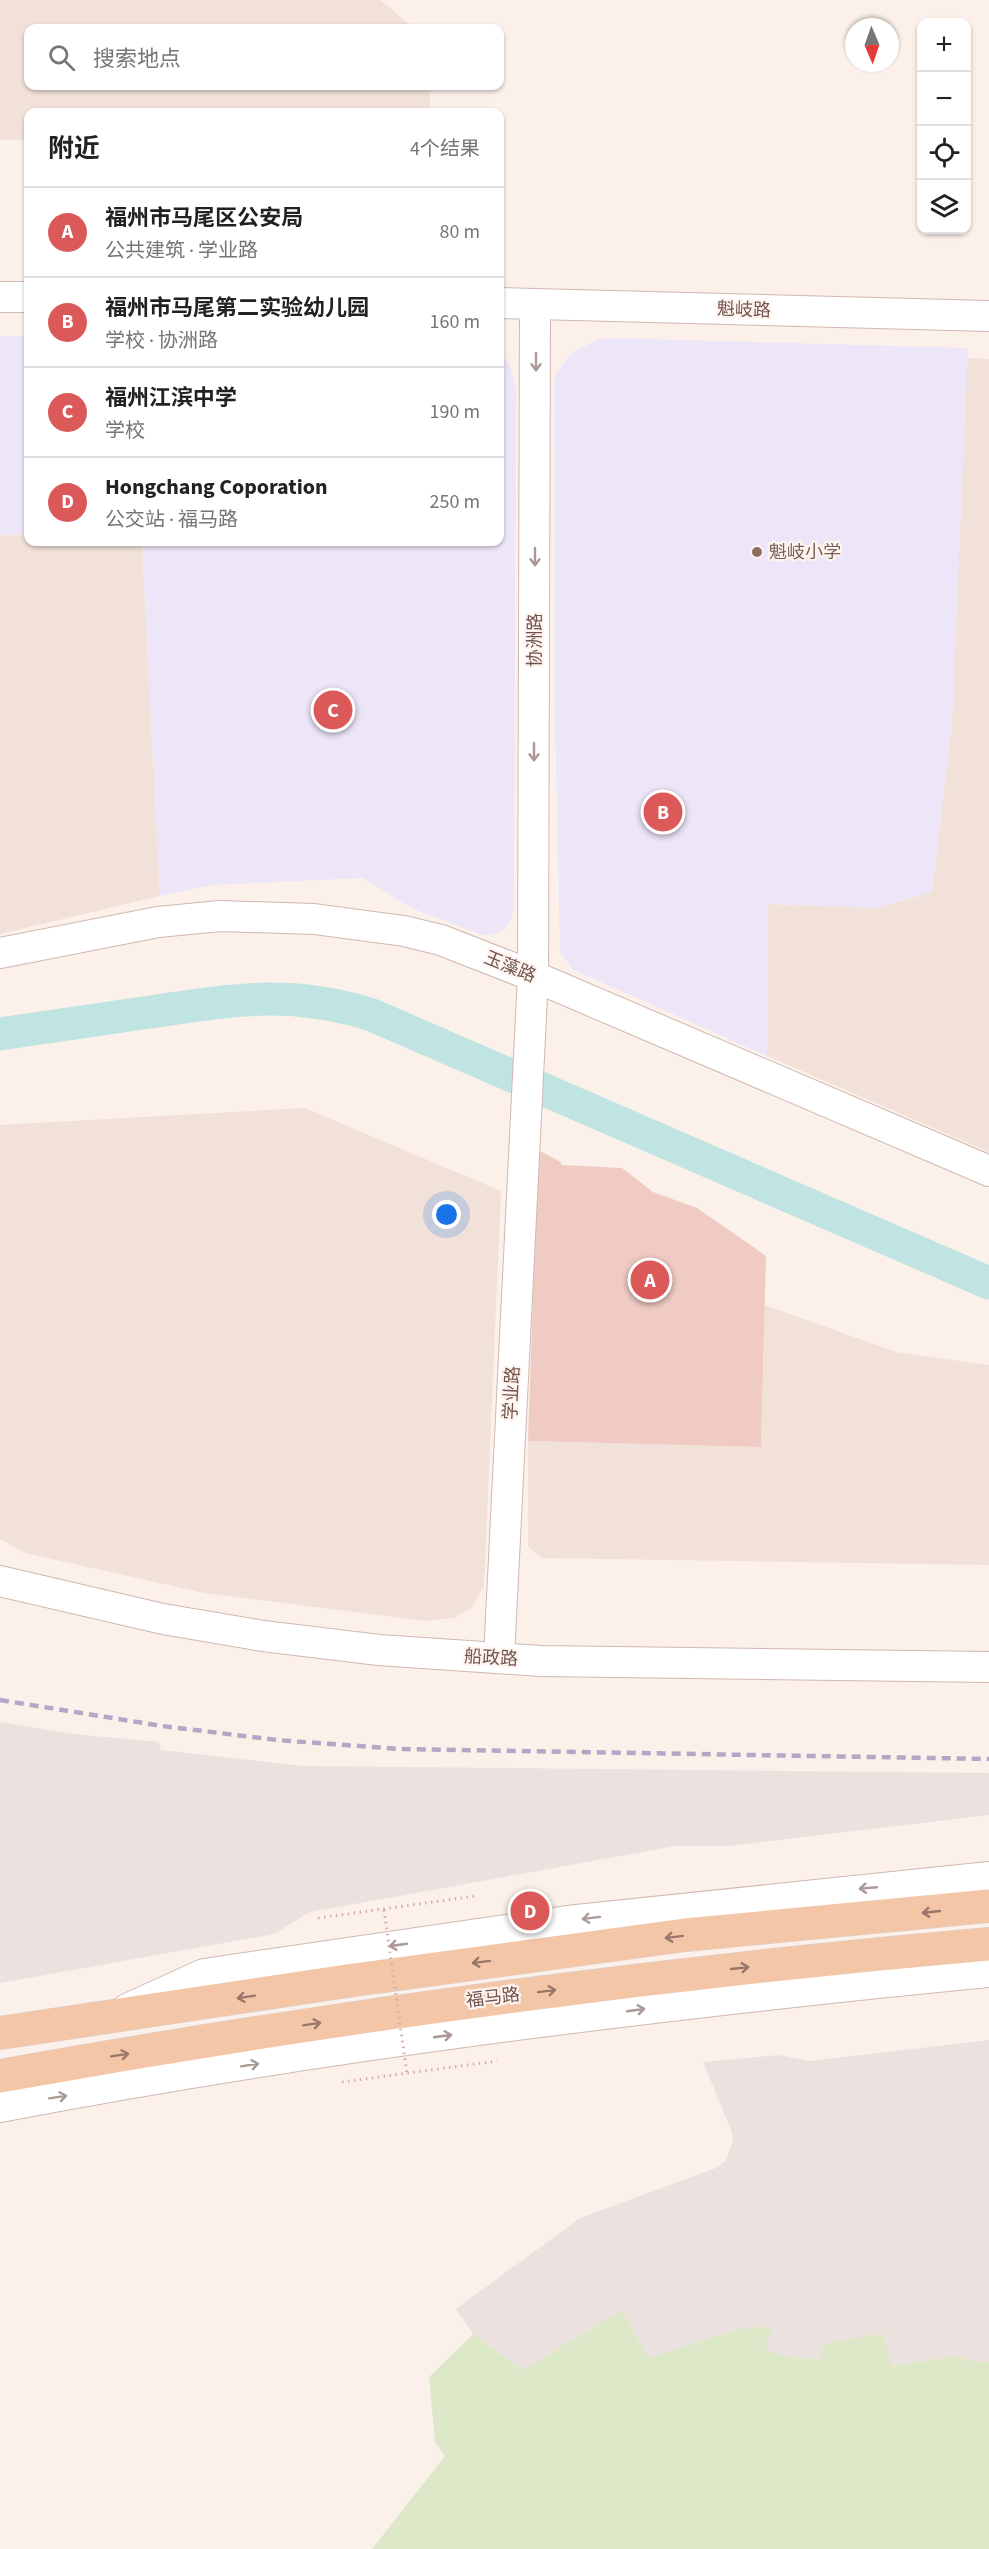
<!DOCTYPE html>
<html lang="zh">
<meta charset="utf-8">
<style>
body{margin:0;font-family:"Source Sans 3","Noto Sans SC",sans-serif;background:#f2f2f2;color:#222}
.controls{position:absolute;right:18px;top:18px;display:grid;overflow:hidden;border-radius:12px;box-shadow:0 2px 4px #0004}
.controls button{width:54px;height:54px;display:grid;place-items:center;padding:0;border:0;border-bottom:2px solid #e0e0e0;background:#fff;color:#222;font:30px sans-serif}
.compass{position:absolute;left:845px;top:18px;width:54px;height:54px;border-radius:50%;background:#fff;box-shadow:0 2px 4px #0004;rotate:178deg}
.you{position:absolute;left:447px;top:1215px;width:21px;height:21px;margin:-15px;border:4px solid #fff;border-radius:50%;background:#1a73e8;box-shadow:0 0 0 9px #1a73e833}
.badge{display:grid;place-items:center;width:39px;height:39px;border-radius:50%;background:#db5959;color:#fff;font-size:20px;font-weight:700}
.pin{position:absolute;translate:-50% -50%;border:3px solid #fff;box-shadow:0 2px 6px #0006}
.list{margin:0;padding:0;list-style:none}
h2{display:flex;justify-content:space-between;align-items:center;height:78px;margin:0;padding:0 24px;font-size:26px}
h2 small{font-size:20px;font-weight:400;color:#767676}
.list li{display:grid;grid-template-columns:39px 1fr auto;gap:18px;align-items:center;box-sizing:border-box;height:90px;padding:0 24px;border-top:2px solid #e0e0e0}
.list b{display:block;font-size:22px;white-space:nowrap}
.list p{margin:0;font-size:20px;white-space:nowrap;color:#767676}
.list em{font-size:20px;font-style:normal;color:#767676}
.icon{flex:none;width:33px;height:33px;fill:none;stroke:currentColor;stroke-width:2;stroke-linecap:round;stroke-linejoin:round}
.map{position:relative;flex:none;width:989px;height:2549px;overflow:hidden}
.search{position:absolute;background:#fff;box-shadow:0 2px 4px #0004;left:24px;top:24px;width:480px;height:66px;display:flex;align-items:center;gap:15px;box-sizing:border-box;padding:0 21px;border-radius:12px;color:#767676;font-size:22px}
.panel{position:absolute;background:#fff;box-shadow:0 2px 4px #0004;left:24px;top:108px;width:480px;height:438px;border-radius:12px}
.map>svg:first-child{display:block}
.residential{fill:#f2e1d9}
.industrial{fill:#ebe2df}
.education{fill:#ede6f8}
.green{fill:#dde8c9}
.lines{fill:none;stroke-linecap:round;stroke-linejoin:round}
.river{stroke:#bfe4e1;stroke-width:33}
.building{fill:#efcbc3}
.secondary-casing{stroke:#d1b8b1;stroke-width:32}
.primary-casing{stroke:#d8cfce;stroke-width:34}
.path{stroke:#d4ada6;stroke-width:3;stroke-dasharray:1.5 4.5;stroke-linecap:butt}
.secondary{stroke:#fff;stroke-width:30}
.primary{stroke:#f4c6a8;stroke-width:33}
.rail{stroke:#b1a8c5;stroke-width:4.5;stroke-dasharray:9 6;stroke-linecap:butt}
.path-bridge{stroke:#d4ada6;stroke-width:3;stroke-dasharray:1.5 4.5;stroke-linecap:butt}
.oneway{stroke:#ac9895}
.oneway2{stroke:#9a766a}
.education-dot{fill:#8d6e63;stroke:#fef5f0;stroke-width:2}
.labels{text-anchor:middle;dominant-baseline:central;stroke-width:4.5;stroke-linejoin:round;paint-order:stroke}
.street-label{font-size:18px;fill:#74544f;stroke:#fef5f0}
.education-label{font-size:18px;fill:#785e54;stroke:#fef5f0;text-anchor:start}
</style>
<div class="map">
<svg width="989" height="2549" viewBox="0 0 989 2549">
<rect width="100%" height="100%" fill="#fbf1ea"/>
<g class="residential">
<path d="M 0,0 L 380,0 L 414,28 L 28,28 L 28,86 L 430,86 L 430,112 L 28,112 L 28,140 L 0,140 Z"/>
<path d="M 967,358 L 989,359 L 989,1152 L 767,1056 L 768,904 L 877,908 L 932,892 L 952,722 Z"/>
<path d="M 28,534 L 28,542 L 142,542 L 160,896 L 0,934 L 0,535 Z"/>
<path d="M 305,1108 L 501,1191 L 484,1586 L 472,1607 L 454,1618 L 426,1621 L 204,1593 L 25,1553 L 0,1539 L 0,1125 Z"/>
<path d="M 765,1305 L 896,1352 L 989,1365 L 989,1565 L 541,1558 L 528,1546 L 528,1441 L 761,1447 Z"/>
</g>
<g class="industrial">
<path d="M 0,1722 L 74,1734 L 159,1742 L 161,1750 L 303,1766 L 989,1773 L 989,1815 L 729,1846 L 676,1846 L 310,1912 L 274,1934 L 0,1983 Z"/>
<path d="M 989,2040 L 989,2362 L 977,2362 L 956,2356 L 890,2366 L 883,2333 L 822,2359 L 789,2357 L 768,2351 L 765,2343 L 735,2330 L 649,2358 L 622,2310 L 523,2370 L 473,2334 L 456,2309 L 580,2218 L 716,2168 L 726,2161 L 733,2141 L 731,2130 L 703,2062 L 779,2055 L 810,2061 Z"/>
</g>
<g class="education">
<path d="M 0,336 L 28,336 L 28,534 L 0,535 Z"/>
<path d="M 611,338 L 968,348 L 952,722 L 932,892 L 877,908 L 768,904 L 767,1056 L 572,969 L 560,952 L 555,720 L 554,385 L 556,373 L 572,353 L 596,340 Z"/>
<path d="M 500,351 L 510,365 L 516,389 L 514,907 L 510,922 L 503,930 L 491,935 L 480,934 L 413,909 L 363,878 L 211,885 L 160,896 L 142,542 L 500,542 Z"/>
</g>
<path class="green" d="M 622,2310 L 649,2358 L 735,2330 L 768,2326 L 773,2331 L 765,2342 L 768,2351 L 789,2357 L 821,2359 L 823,2344 L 883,2333 L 891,2366 L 956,2356 L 977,2362 L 989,2362 L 989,2549 L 372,2549 L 445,2456 L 435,2442 L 429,2377 L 473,2334 L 523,2370 Z"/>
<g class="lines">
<path class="river" d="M 0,1034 C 50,1027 100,1019 150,1012 C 232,1000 290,989 372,1015 L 989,1283"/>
</g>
<path class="building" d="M 538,1150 L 561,1162 L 561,1165 L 622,1168 L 653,1192 L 697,1208 L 766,1256 L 761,1447 L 528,1441 Z"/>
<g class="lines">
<g class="secondary-casing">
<g id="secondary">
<path d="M 0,297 L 28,297"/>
<path d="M 500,303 L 989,316"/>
<path d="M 0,953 L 158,922 L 220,916 L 314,919 L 404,931 L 441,940 L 533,976 L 989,1171"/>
<path d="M 0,1581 L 163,1619 L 263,1636 L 379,1650 L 541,1661 L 989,1667"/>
<path d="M 499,1658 L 533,976 L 535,304"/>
<path d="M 127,2009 L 204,1974 L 567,1921 L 989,1877"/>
<path d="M 0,2107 C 325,2045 659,2004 989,1972"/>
</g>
</g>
<g class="primary-casing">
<g id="primary">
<path d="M 0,2033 L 347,1981 L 685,1935 L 989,1906"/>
<path d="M 0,2076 C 328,2017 657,1973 989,1944"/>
</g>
</g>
<g class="path">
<path d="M 318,1918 L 476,1896"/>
<path d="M 342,2082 L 497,2061"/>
</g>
<use href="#secondary" class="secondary"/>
<use href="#primary" class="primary"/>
<path class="rail" d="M 0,1700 L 162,1726 L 277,1740 L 400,1749 L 989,1759"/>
<path class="path-bridge" d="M 384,1910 L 407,2074"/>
</g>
<defs><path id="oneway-shaft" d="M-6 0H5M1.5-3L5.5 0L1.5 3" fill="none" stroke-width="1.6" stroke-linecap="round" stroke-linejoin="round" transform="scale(1.5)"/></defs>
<g class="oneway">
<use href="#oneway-shaft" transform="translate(536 362) rotate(90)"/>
<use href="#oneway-shaft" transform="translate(535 557) rotate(90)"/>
<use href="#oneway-shaft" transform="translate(534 752) rotate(90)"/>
<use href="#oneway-shaft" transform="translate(868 1888) rotate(175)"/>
<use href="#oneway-shaft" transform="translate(591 1918) rotate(173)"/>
<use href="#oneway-shaft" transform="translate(398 1945) rotate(172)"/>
<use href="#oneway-shaft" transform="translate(636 2010) rotate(-8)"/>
<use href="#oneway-shaft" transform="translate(443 2036) rotate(-8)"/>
<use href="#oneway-shaft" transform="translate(250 2065) rotate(-9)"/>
<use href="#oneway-shaft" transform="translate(58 2097) rotate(-9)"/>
</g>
<g class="oneway2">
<use href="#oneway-shaft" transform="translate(931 1912) rotate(174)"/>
<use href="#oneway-shaft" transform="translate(674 1937) rotate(173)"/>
<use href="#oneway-shaft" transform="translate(481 1962) rotate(173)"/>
<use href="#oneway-shaft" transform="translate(740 1968) rotate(-6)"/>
<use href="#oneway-shaft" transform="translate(547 1991) rotate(-7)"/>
<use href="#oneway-shaft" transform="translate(246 1997) rotate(171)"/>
<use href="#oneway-shaft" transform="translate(312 2024) rotate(-9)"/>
<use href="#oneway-shaft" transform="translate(120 2055) rotate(-9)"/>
</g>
<circle class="education-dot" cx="757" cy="552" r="6"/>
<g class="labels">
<g class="street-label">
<text transform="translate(744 310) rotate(2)">魁岐路</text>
<text transform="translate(535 640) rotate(-90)">协洲路</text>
<text transform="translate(510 967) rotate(22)">玉藻路</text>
<text transform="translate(512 1393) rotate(-87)">学业路</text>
<text transform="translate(491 1658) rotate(3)">船政路</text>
<text transform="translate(493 1998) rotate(-7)">福马路</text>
</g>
<g class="education-label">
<text x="769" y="552">魁岐小学</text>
</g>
</g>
</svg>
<div class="controls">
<button>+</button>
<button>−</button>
<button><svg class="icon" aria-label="locate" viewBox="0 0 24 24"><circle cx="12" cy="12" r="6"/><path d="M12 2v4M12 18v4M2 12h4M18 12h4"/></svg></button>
<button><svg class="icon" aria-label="layers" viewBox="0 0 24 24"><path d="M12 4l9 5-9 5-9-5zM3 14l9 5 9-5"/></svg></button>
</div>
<svg class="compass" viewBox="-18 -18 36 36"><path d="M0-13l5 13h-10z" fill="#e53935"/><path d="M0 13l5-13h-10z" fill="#767676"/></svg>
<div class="you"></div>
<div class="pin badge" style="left:650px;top:1280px">A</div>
<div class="pin badge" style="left:663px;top:812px">B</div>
<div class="pin badge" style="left:333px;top:710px">C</div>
<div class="pin badge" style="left:530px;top:1911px">D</div>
<div class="search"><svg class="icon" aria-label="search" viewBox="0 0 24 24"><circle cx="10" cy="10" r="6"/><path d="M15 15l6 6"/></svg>搜索地点</div>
<section class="panel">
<h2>附近<small>4个结果</small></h2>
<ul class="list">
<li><span class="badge">A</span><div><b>福州市马尾区公安局</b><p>公共建筑 · 学业路</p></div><em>80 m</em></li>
<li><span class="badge">B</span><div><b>福州市马尾第二实验幼儿园</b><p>学校 · 协洲路</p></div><em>160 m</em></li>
<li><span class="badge">C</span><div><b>福州江滨中学</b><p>学校</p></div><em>190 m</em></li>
<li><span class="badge">D</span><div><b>Hongchang Coporation</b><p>公交站 · 福马路</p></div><em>250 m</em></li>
</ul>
</section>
</div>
